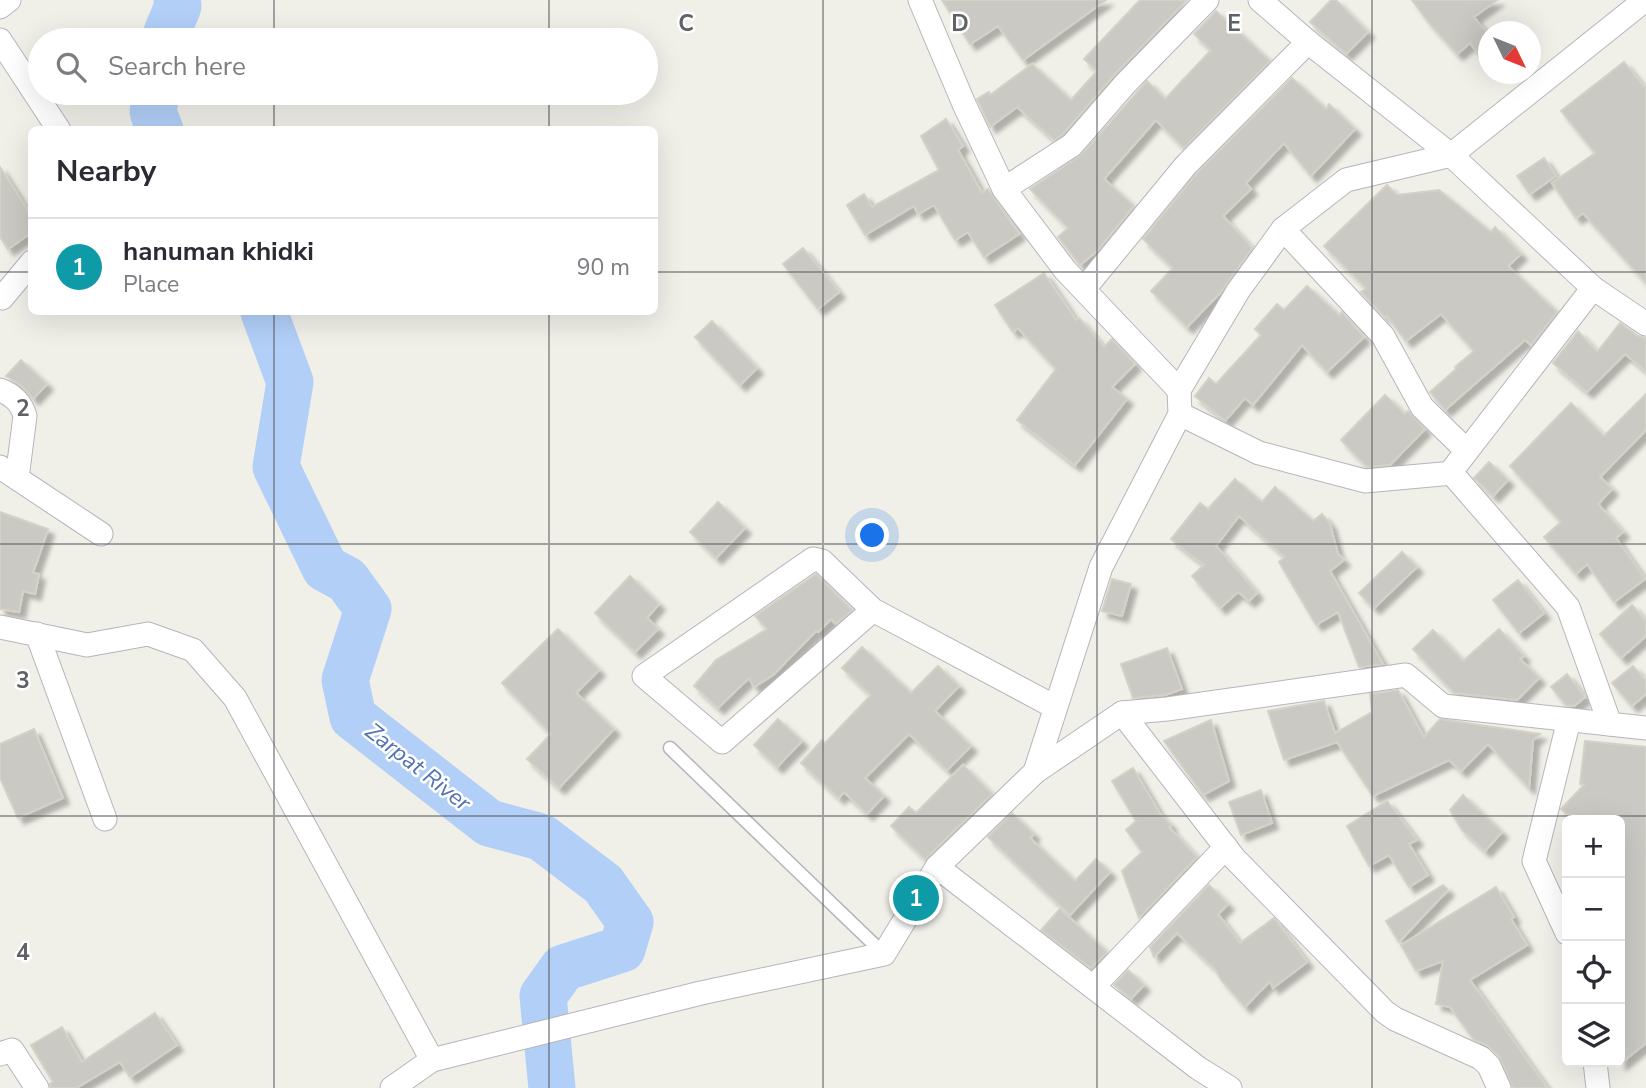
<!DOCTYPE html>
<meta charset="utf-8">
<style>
body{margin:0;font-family:"Nunito Sans",sans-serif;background:#f7f7f7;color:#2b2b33}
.controls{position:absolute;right:21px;bottom:21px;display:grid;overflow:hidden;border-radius:10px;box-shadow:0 7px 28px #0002}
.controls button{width:63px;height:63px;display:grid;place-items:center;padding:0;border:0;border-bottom:2px solid #e1e1e2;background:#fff;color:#2b2b33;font:35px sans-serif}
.compass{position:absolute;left:1478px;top:21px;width:63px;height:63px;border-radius:50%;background:#fff;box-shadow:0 7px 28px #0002;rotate:133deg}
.you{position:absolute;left:873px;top:536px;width:24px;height:24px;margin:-18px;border:5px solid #fff;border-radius:50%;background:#1a73e8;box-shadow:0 0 0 10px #1a73e833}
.badge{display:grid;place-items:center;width:46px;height:46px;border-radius:50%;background:#d96545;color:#fff;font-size:23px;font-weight:700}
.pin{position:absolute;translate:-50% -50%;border:4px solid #fff;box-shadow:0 2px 7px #0006}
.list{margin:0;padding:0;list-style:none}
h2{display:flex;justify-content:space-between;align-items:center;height:91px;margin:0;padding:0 28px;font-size:30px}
h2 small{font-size:23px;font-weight:400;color:#7c7c81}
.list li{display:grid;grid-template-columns:46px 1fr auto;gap:21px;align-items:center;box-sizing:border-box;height:98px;padding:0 28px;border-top:2px solid #e1e1e2}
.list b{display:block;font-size:26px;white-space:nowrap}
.list p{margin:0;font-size:23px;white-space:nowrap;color:#7c7c81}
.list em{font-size:23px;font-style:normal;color:#7c7c81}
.icon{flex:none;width:38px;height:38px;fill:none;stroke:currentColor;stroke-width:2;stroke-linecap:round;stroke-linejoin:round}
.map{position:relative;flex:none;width:1646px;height:1088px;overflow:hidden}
.search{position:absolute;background:#fff;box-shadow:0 7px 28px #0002;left:28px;top:28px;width:630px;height:77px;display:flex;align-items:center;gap:18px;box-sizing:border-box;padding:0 24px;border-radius:38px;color:#7c7c81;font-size:26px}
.panel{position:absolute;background:#fff;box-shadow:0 7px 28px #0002;left:28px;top:126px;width:630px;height:189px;border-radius:10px}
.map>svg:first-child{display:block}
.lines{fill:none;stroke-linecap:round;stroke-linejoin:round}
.river{stroke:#b1cff7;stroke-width:47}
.building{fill:#cbc9c4;stroke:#d4d2c7;stroke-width:2;filter:url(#shadow)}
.service-casing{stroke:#b5b6bb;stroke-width:15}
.minor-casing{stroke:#b5b6bb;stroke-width:25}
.service{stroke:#fff;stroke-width:12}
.minor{stroke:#fff;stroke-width:23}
.grid{fill:none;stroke:#5f6166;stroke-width:2;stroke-opacity:0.55}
.labels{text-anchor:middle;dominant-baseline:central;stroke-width:5;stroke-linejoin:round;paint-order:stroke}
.water-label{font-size:23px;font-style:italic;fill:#5272b1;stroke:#fff}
.grid-label{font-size:23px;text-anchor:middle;font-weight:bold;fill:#5f6166;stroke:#fff;stroke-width:5;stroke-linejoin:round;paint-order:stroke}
</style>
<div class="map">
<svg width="1646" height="1088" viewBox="0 0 1646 1088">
<defs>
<filter id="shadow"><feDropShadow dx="6" dy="6" stdDeviation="2" flood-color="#0004"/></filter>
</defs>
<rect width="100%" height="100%" fill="#f0efe8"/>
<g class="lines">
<g class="river">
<path d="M 164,40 L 178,6 L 177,0"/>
<path d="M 156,93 L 153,112 L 160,130"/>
<path d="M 264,312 L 290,382 L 276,467 L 325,568 L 347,580 L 368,609 L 345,680 L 353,717 L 489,823 L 541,837 L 603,884 L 630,922 L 622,949 L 563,968 L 543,996 L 552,1088"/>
</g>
</g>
<g class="building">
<path d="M 942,0 L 1106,0 L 1023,60 L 998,26 L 970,44 Z"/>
<path d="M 1140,0 L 1187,0 L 1115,74 L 1063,134 L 1054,140 L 1017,107 L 990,127 L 977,99 L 989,92 L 990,95 L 1032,64 L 1071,100 L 1097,71 L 1084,59 Z"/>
<path d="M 1331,0 L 1336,0 L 1368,32 L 1346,54 L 1310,22 Z"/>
<path d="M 1412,0 L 1497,0 L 1474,17 L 1488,35 L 1488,67 L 1470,43 L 1457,54 L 1429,23 Z"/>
<path d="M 1216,11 L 1270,61 L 1184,148 L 1156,120 L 1104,179 L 1134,206 L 1097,251 L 1080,265 L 1058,237 L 1068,228 L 1030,189 L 1082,154 L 1147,81 L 1165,99 L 1211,50 L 1194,34 Z"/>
<path d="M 1624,62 L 1646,89 L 1646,283 L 1583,213 L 1576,218 L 1552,183 L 1595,153 L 1561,111 Z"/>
<path d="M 1292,78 L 1326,109 L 1329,104 L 1355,129 L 1311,176 L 1284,143 L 1246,183 L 1251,189 L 1223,216 L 1252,248 L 1220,293 L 1187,327 L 1151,291 L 1173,268 L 1143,239 L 1196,174 Z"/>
<path d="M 946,119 L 963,146 L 958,150 L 982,193 L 988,189 L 1019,234 L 984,257 L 968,232 L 955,240 L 934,205 L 918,214 L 914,206 L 865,235 L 847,205 L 864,194 L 872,207 L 939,170 L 921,136 Z"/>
<path d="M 1544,158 L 1556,176 L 1530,194 L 1517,176 Z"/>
<path d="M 0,167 L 32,217 L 32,232 L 8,249 L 0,237 Z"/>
<path d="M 1387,185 L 1397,195 L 1439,190 L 1491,232 L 1495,227 L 1521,254 L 1508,266 L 1557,312 L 1531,345 L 1525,340 L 1445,410 L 1430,392 L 1456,369 L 1455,367 L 1474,351 L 1441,314 L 1406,341 L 1387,316 L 1385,317 L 1361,292 L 1366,288 L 1324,246 Z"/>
<path d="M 803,248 L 839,292 L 818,309 L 783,264 Z"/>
<path d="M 1044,273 L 1076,320 L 1079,318 L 1104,347 L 1112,339 L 1135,364 L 1112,387 L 1127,399 L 1075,465 L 1017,420 L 1056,369 L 1018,328 L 1013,332 L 995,305 Z"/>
<path d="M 1307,286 L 1339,315 L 1342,312 L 1364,337 L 1327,372 L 1302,345 L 1253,405 L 1245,398 L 1225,421 L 1223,419 L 1195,396 L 1209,378 L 1216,384 L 1261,335 L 1255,329 L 1277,304 L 1284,310 Z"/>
<path d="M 712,321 L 757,368 L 740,385 L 695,337 Z"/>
<path d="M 1620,323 L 1638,336 L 1646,338 L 1646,371 L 1625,354 L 1587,392 L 1553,363 L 1578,331 L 1597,352 Z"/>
<path d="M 21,360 L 47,384 L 33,399 L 22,386 L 6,376 Z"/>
<path d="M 1646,394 L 1646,430 L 1600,477 L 1612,489 L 1598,504 L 1623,532 L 1616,538 L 1645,579 L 1614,602 L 1587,564 L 1576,574 L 1544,537 L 1561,522 L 1510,466 L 1571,403 L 1604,436 Z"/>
<path d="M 1385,395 L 1405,414 L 1408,411 L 1425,429 L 1390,465 L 1367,467 L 1341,440 Z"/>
<path d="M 1489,462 L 1508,480 L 1493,496 L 1474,478 Z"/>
<path d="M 1235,479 L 1262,502 L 1275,487 L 1313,521 L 1322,514 L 1330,524 L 1338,554 L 1344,560 L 1330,571 L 1383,664 L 1359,667 L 1338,612 L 1316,625 L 1279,562 L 1285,557 L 1239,516 L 1216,546 L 1257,593 L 1249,601 L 1238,592 L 1220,608 L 1192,576 L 1204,565 L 1171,539 L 1200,503 L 1208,509 Z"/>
<path d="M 718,502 L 745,528 L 716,558 L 690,532 Z"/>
<path d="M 0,512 L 48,529 L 33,573 L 39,574 L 35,594 L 23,591 L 19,612 L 0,609 Z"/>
<path d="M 1402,552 L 1417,567 L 1374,608 L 1359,593 Z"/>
<path d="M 816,574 L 852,610 L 836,624 L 831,619 L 818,632 L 816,631 L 773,675 L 754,687 L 749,678 L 718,708 L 694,686 L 716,660 L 767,629 L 755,616 Z"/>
<path d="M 630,576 L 659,604 L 647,618 L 658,629 L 635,652 L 595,613 Z"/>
<path d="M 1112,579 L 1131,584 L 1122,616 L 1102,611 Z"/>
<path d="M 1518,580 L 1544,613 L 1519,633 L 1493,600 Z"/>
<path d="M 1632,605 L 1646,621 L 1646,636 L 1621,658 L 1600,634 Z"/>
<path d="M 558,629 L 599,670 L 576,693 L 614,729 L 559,788 L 527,759 L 551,734 L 502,683 Z"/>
<path d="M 1499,629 L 1524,656 L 1520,659 L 1539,678 L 1517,700 L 1454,693 L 1413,649 L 1433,630 L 1463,661 Z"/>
<path d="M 862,647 L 911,693 L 938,666 L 959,686 L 935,711 L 971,746 L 947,770 L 909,734 L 865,778 L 884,796 L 867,814 L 844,792 L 839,798 L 801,763 L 822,740 L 825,743 L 871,695 L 842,668 Z"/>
<path d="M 1167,648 L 1182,689 L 1165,695 L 1133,698 L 1121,664 Z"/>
<path d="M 1633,666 L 1646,681 L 1646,694 L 1632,706 L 1612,683 Z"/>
<path d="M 1567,674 L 1585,697 L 1574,706 L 1566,705 L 1551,687 Z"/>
<path d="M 1398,690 L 1424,737 L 1440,719 L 1540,734 L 1533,740 L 1529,788 L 1488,744 L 1461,771 L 1449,760 L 1373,796 L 1337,742 L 1284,760 L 1268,711 L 1324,701 L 1335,733 L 1372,712 L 1370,694 Z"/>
<path d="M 778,719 L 802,741 L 777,767 L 754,745 Z"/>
<path d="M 1211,720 L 1229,781 L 1203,795 L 1164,741 Z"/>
<path d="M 34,729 L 63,798 L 18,818 L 0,778 L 0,744 Z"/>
<path d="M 1585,741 L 1646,747 L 1646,1043 L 1620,1064 L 1620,820 L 1573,820 L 1561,809 L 1584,785 L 1580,784 Z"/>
<path d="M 963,765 L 992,794 L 925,859 L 891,826 L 909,807 L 916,813 Z"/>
<path d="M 1133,768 L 1160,814 L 1171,825 L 1169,827 L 1197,857 L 1139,918 L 1122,871 L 1142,852 L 1126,830 L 1136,821 L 1112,781 Z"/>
<path d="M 1261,790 L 1272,823 L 1241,835 L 1229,802 Z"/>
<path d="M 1463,795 L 1502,832 L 1485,851 L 1462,830 L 1450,810 Z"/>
<path d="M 1387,801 L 1417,840 L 1409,844 L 1428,875 L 1409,887 L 1389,855 L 1369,866 L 1347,826 Z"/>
<path d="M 1012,813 L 1034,834 L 1030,838 L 1075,881 L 1096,859 L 1110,872 L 1070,915 L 988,837 Z"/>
<path d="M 1209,885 L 1228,904 L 1218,914 L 1240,943 L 1274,918 L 1307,962 L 1273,988 L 1270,981 L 1245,1007 L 1222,981 L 1215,969 L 1177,933 L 1154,957 L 1150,947 Z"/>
<path d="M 1443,885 L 1448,890 L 1399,942 L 1386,921 Z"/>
<path d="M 1496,887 L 1514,917 L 1511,919 L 1527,945 L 1470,980 L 1547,1088 L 1513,1088 L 1499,1056 L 1487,1045 L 1474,1040 L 1450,1007 L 1436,1004 L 1443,961 L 1416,971 L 1401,945 Z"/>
<path d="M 1060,909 L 1107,952 L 1091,968 L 1041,930 Z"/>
<path d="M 1128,970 L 1144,985 L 1131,999 L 1114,985 Z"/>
<path d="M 155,1013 L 177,1045 L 130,1077 L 120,1062 L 76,1088 L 51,1088 L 50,1084 L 53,1082 L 31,1045 L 62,1027 L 82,1062 Z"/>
</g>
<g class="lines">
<g class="service-casing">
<path id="service" d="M 670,748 L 884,954"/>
</g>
<g class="minor-casing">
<g id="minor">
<path d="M 920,0 L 964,104 L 1004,189 L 1065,270 L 1179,390"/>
<path d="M 1260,0 L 1308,42 L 1451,155 L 1593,288 L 1646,324"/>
<path d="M 0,7 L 9,0"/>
<path d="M 0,40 L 59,130"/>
<path d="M 1004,189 L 1072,145 L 1125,84 L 1207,0"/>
<path d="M 1283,229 L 1383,336 L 1422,407 L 1466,450"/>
<path d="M 1593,288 L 1453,469 L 1455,477 L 1568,607 L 1610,724"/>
<path d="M 1084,289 L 1186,165 L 1308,42"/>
<path d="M 2,298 L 32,262"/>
<path d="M 0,390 C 13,395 21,402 25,416 L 17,478"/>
<path d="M 1180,414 L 1259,453 L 1365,481 L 1453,473"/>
<path d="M 0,467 L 101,534"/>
<path d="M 873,610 L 722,742 L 644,676 L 813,559 L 822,561 L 873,610 L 1055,707"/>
<path d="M 0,627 L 87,645 L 148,634 L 193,650 L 235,698 L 432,1060"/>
<path d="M 37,634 L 105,819"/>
<path d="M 1122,713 L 1234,858 L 1385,1012 L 1395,1019 L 1481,1058 L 1489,1066 L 1499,1088"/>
<path d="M 1035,772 L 1122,713 L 1167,709 L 1406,675 L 1443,706 L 1646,728"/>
<path d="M 937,867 L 1198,1068 L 1230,1088"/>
<path d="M 1567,933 L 1534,861 L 1569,720"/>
<path d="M 1093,987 L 1226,847"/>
<path d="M 0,1054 L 12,1050 L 37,1088"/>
<path d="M 1595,1062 L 1598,1088"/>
<path d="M 392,1088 L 432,1060 L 701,993 L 884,954 L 937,867 L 1035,772 L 1101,567 L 1180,414 L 1179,390 L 1238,291 L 1283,229 L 1346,180 L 1451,155 L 1645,0"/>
</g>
</g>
<use href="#service" class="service"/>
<use href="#minor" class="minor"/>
</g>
<path class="grid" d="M 274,0 L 274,40M 549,0 L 549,40M 823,0 L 823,1088M 1097,0 L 1097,1088M 1372,0 L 1372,1088M 274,93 L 274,130M 549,93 L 549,130M 0,272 L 32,272M 654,272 L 1646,272M 274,312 L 274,1088M 549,312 L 549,1088M 0,544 L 1646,544M 0,816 L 1646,816"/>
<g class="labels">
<g class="water-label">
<text transform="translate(418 767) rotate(38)">Zarpat River</text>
</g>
</g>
<g class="grid-label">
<text x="686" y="31">C</text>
<text x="960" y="31">D</text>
<text x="1234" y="31">E</text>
<text x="23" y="416">2</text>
<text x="23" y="688">3</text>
<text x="23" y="960">4</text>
</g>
</svg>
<div class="controls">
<button>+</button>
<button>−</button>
<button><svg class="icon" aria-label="locate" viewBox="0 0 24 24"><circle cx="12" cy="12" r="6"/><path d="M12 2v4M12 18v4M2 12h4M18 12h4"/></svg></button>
<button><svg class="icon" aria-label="layers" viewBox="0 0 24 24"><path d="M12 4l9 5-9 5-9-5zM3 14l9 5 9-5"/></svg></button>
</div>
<svg class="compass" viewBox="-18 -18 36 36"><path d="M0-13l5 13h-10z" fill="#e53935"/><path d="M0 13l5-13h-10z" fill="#7c7c81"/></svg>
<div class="you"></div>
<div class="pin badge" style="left:916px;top:898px;background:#0f9aa8">1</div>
<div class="search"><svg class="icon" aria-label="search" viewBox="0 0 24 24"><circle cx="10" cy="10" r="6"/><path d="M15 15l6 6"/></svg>Search here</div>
<section class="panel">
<h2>Nearby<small></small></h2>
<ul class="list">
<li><span class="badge" style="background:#0f9aa8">1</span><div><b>hanuman khidki</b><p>Place</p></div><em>90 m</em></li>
</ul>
</section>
</div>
